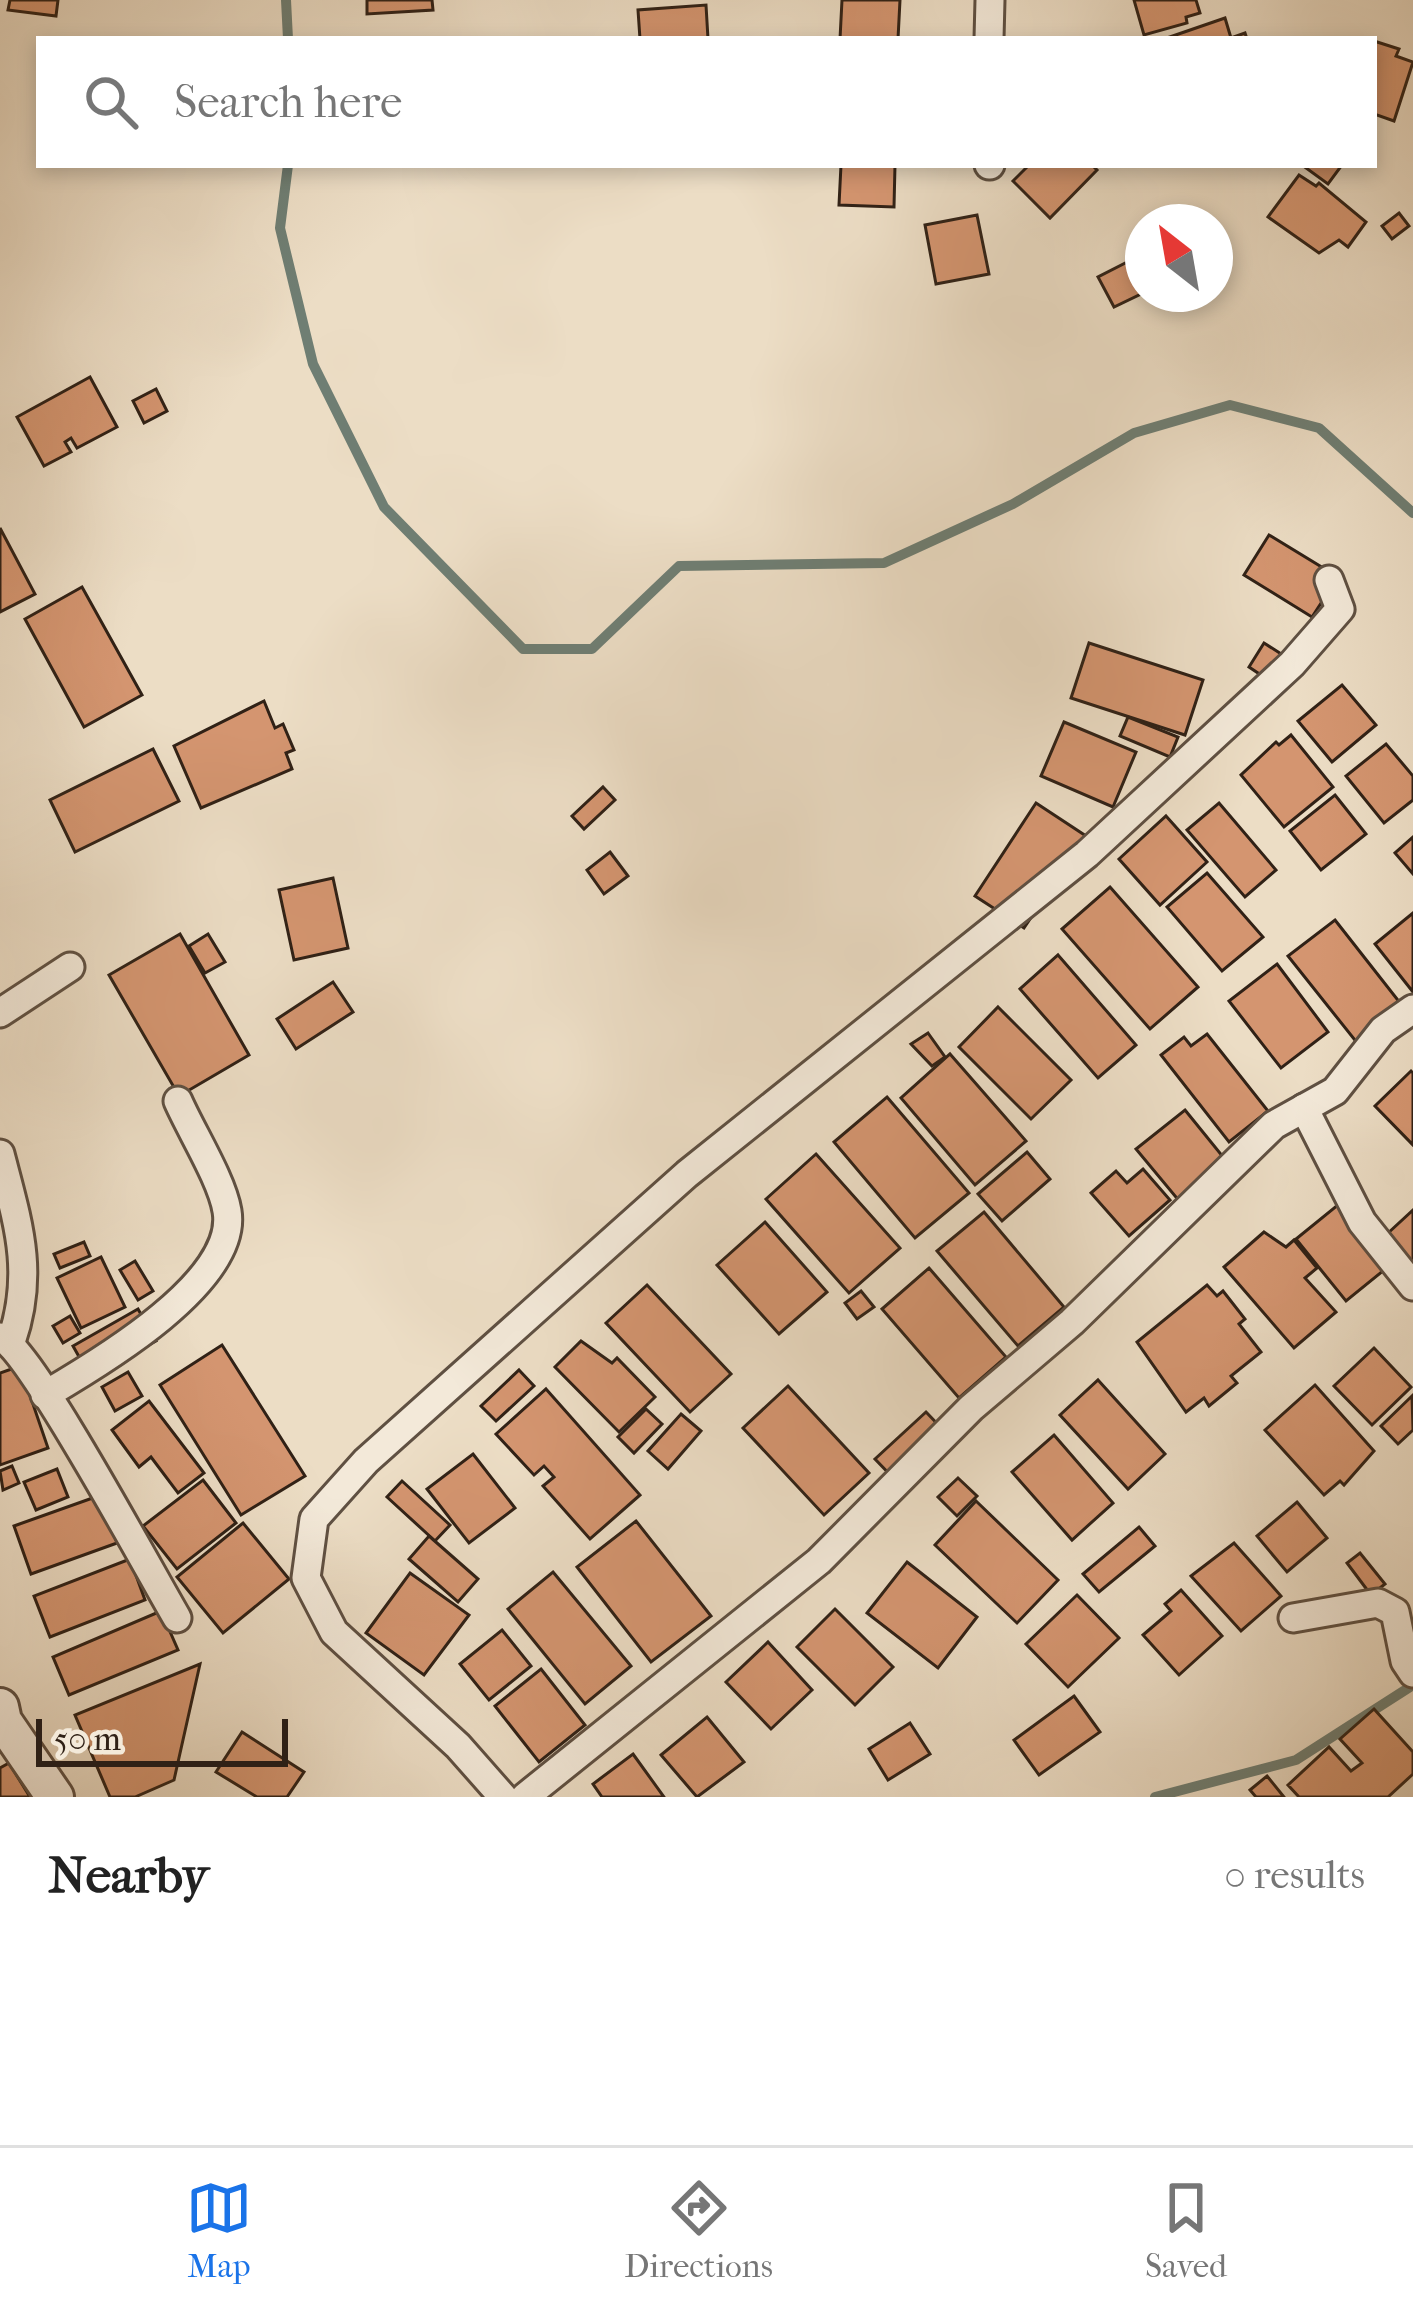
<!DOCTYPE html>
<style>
body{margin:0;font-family:"IM FELL French Canon",serif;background:#f6f6f6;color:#222}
.compass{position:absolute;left:1125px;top:204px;width:108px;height:108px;border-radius:50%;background:#fff;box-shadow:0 6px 18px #0003;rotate:329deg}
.scale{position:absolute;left:36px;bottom:30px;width:252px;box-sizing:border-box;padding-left:12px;border:6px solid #302116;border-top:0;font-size:33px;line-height:42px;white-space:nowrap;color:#302116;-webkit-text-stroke:9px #f3e9d9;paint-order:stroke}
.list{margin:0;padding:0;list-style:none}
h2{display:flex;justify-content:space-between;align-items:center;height:156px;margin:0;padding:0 48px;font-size:51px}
h2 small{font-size:39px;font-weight:400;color:#767676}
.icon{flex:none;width:66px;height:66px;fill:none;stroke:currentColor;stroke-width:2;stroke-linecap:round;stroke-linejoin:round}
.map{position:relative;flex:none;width:1413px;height:1797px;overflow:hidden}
.search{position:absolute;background:#fff;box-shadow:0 6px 18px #0003;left:36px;right:36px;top:36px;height:132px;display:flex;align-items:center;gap:30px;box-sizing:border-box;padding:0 42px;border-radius:0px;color:#767676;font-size:45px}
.sheet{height:348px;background:#fff}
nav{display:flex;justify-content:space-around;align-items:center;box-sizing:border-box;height:168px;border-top:3px solid #e0e0e0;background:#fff;font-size:33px;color:#767676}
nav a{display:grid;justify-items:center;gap:6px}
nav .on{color:#1a73e8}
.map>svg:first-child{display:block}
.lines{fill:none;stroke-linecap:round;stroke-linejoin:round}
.stream{stroke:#6f7e73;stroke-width:10}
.building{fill:#d49570;stroke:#302116;stroke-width:3}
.minor-casing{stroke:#5f5042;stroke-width:33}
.tertiary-casing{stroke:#5f5042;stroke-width:42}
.minor{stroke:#f3e9d9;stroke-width:27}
.tertiary{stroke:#f3e9d9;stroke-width:36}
</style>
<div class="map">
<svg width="1413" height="1797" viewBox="0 0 1413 1797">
<rect width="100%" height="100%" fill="#ecddc5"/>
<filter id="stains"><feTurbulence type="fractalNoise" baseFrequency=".00167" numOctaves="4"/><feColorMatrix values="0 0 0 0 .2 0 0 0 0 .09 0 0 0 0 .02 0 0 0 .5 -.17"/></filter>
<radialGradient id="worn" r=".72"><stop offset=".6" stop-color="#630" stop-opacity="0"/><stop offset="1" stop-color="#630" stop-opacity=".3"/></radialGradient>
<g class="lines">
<g class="stream">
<path d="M 286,0 L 288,39"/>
<path d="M 288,165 L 280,228 L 313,364 L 384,507 L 523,649 L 592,649 L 679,566 L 884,563 L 1013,504 L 1134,433 L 1230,405 L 1319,428 L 1413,513"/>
<path d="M 1155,1797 L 1296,1760 L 1413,1685"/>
</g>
</g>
<g class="building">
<path d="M 10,0 L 58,0 L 56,16 L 8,10 Z"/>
<path d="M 367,0 L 432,0 L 433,10 L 367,14 Z"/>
<path d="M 842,0 L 900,0 L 898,39 L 840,39 Z"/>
<path d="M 1134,0 L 1196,0 L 1200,13 L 1186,17 L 1187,23 L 1144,35 Z"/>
<path d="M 706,5 L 708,39 L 640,39 L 638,10 Z"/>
<path d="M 1225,18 L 1231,38 L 1245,33 L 1247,39 L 1164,39 Z"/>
<path d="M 1374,41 L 1399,49 L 1396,56 L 1413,62 L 1394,121 L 1374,114 Z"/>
<path d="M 841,165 L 895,165 L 894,207 L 839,205 Z"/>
<path d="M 1029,165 L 1092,165 L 1097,170 L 1050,218 L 1013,181 Z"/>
<path d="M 1302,165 L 1342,165 L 1328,184 Z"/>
<path d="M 1299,175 L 1316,186 L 1319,183 L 1366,222 L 1348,247 L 1339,240 L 1319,253 L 1268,217 Z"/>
<path d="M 1399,213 L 1409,226 L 1392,239 L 1382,226 Z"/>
<path d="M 977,215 L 989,274 L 936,284 L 925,225 Z"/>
<path d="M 1143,254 L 1143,293 L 1114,307 L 1098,277 Z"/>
<path d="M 90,377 L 117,427 L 77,448 L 71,438 L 65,442 L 71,452 L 44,466 L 17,417 Z"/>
<path d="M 156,389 L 167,411 L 144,423 L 133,401 Z"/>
<path d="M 0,528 L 35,594 L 0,612 Z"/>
<path d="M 1269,535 L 1338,577 L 1312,617 L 1244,575 Z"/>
<path d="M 82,587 L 142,695 L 84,727 L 25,619 Z"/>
<path d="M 1089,643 L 1203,680 L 1185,735 L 1071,698 Z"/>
<path d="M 1264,643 L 1289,659 L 1273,683 L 1249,667 Z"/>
<path d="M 1342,685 L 1376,725 L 1332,762 L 1298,721 Z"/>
<path d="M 264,701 L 275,728 L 283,724 L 294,750 L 286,753 L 292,769 L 201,808 L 174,746 Z"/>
<path d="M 1128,717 L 1178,737 L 1170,757 L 1120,736 Z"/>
<path d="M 1064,722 L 1136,752 L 1113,807 L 1041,776 Z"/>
<path d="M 1291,735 L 1333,787 L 1284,827 L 1241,775 L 1276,742 L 1279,745 Z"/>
<path d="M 1386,744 L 1413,776 L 1413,800 L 1384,823 L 1346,776 Z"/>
<path d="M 153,749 L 179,801 L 75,852 L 50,800 Z"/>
<path d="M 603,787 L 615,800 L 584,829 L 572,816 Z"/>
<path d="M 1335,795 L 1366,834 L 1321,870 L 1290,831 Z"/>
<path d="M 1036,803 L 1086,836 L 1024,928 L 975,896 Z"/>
<path d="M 1219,803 L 1276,870 L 1245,897 L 1187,830 Z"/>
<path d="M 1166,816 L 1207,862 L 1160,905 L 1119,859 Z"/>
<path d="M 1413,837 L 1413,874 L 1395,853 Z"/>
<path d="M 610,852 L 628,876 L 604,894 L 587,870 Z"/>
<path d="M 1207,873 L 1263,937 L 1222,971 L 1167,907 Z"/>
<path d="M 333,878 L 348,948 L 294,960 L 279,890 Z"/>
<path d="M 1110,887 L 1198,987 L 1150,1029 L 1062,929 Z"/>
<path d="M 1413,913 L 1413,992 L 1375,944 Z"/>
<path d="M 1335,920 L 1408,1013 L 1362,1049 L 1288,956 Z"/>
<path d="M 180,934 L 249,1055 L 179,1096 L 109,975 Z"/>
<path d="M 208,934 L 225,962 L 205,973 L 189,946 Z"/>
<path d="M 1058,955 L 1136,1045 L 1098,1078 L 1020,989 Z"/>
<path d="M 1277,964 L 1328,1032 L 1281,1068 L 1229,1001 Z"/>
<path d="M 333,982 L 353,1012 L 296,1049 L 277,1019 Z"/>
<path d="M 998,1007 L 1071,1080 L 1031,1119 L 959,1047 Z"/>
<path d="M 928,1033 L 945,1057 L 932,1066 L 911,1044 Z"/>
<path d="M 1207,1034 L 1268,1111 L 1229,1142 L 1161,1055 L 1184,1037 L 1191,1046 Z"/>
<path d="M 950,1054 L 1026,1141 L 975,1185 L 901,1098 Z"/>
<path d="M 1411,1071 L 1413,1073 L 1413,1145 L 1375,1106 Z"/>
<path d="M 887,1097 L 969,1193 L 915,1238 L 834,1142 Z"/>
<path d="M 1185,1110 L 1228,1163 L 1180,1202 L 1136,1149 Z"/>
<path d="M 1027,1152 L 1050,1179 L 1002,1221 L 978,1194 Z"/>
<path d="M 816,1154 L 900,1248 L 849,1293 L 766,1199 Z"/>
<path d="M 1143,1169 L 1170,1200 L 1129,1236 L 1091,1193 L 1116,1171 L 1127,1183 Z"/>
<path d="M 1339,1204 L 1389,1266 L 1346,1301 L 1296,1239 Z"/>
<path d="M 1413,1210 L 1413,1263 L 1387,1234 Z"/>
<path d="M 984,1212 L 1064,1307 L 1018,1346 L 937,1251 Z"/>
<path d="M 765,1222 L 827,1292 L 779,1334 L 717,1265 Z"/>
<path d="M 1264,1232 L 1286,1247 L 1294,1240 L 1317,1268 L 1305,1278 L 1336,1312 L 1294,1348 L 1224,1267 Z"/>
<path d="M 84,1242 L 90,1256 L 60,1268 L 54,1254 Z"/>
<path d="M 101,1257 L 125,1307 L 81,1328 L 57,1278 Z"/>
<path d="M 135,1261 L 153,1291 L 138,1300 L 120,1270 Z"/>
<path d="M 929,1268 L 1006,1357 L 959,1398 L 882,1309 Z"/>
<path d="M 647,1285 L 731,1374 L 690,1412 L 606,1323 Z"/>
<path d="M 1207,1285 L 1217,1296 L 1223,1291 L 1245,1319 L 1239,1324 L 1261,1352 L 1231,1376 L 1237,1383 L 1209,1406 L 1204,1398 L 1186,1412 L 1137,1342 Z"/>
<path d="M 861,1291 L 874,1307 L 857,1319 L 845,1303 Z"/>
<path d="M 138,1309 L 156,1341 L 91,1378 L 73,1346 Z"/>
<path d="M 70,1316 L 80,1333 L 63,1343 L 53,1326 Z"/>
<path d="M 581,1341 L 612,1363 L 617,1358 L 655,1397 L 619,1432 L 555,1367 Z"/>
<path d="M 222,1345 L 305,1476 L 241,1515 L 160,1385 Z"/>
<path d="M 1374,1348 L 1411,1387 L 1372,1425 L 1334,1386 Z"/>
<path d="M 20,1366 L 48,1448 L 0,1465 L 0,1373 Z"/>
<path d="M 519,1370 L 534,1386 L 496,1421 L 481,1406 Z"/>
<path d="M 128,1372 L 142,1396 L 115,1411 L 102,1387 Z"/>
<path d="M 1098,1380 L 1165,1454 L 1128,1489 L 1060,1415 Z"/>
<path d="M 1315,1385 L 1374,1451 L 1344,1485 L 1340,1481 L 1324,1495 L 1265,1430 Z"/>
<path d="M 788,1386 L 869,1473 L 824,1515 L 743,1428 Z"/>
<path d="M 546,1389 L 640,1495 L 590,1539 L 543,1486 L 554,1477 L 544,1466 L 534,1475 L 496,1434 Z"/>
<path d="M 1412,1396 L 1413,1430 L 1398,1444 L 1381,1426 Z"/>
<path d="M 149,1401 L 204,1473 L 178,1493 L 151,1457 L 139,1467 L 112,1430 Z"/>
<path d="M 646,1409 L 662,1424 L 634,1453 L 618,1437 Z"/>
<path d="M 926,1412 L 949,1436 L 899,1484 L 875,1459 Z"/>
<path d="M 681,1414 L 701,1431 L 668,1469 L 648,1451 Z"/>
<path d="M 1054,1435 L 1113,1503 L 1072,1540 L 1012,1472 Z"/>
<path d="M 473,1454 L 515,1508 L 469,1543 L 427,1489 Z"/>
<path d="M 12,1466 L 19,1483 L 3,1490 L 0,1471 Z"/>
<path d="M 57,1469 L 68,1497 L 36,1510 L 24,1482 Z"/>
<path d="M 958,1478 L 977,1496 L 957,1516 L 938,1497 Z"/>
<path d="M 203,1480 L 236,1523 L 177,1569 L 143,1526 Z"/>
<path d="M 402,1481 L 450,1525 L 435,1541 L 387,1497 Z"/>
<path d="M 101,1495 L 117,1543 L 31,1574 L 14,1526 Z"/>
<path d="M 976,1501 L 1058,1580 L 1017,1623 L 935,1545 Z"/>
<path d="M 1297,1502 L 1327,1538 L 1287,1572 L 1257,1536 Z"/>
<path d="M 636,1521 L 711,1616 L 651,1662 L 577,1567 Z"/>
<path d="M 243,1523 L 289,1579 L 223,1633 L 177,1577 Z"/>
<path d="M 1139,1527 L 1155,1546 L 1099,1592 L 1083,1574 Z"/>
<path d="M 429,1536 L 478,1579 L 458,1602 L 409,1559 Z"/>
<path d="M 1234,1543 L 1281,1596 L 1241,1631 L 1191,1576 Z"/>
<path d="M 1360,1553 L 1385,1584 L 1371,1595 L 1347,1563 Z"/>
<path d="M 130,1559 L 145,1600 L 50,1637 L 34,1596 Z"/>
<path d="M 907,1562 L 977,1617 L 938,1668 L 867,1613 Z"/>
<path d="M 553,1572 L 631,1666 L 585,1704 L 508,1609 Z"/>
<path d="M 410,1573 L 469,1615 L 424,1675 L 366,1633 Z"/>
<path d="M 1181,1590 L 1222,1636 L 1179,1675 L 1143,1635 L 1171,1611 L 1165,1604 Z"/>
<path d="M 1077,1595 L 1119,1638 L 1068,1687 L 1026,1644 Z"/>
<path d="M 835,1609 L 893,1667 L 855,1705 L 797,1647 Z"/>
<path d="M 161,1611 L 178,1650 L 69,1695 L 53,1657 Z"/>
<path d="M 502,1630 L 531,1666 L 489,1700 L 460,1664 Z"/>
<path d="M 768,1642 L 812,1690 L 771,1729 L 726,1682 Z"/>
<path d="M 200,1664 L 174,1780 L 135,1797 L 110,1797 L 75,1715 Z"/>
<path d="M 541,1669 L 585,1725 L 539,1762 L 495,1706 Z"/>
<path d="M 1074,1696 L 1100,1732 L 1039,1775 L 1014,1740 Z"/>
<path d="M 1374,1709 L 1413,1752 L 1413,1774 L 1388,1797 L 1299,1797 L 1288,1785 L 1329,1747 L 1351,1771 L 1362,1763 L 1340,1739 Z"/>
<path d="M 707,1717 L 744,1762 L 697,1797 L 661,1755 Z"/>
<path d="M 910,1723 L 930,1754 L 888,1780 L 869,1749 Z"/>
<path d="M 242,1732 L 304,1772 L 287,1797 L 257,1797 L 216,1772 Z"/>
<path d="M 633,1754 L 664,1797 L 602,1797 L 593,1784 Z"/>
<path d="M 9,1763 L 30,1797 L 0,1797 L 0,1768 Z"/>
<path d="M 1267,1776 L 1284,1797 L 1256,1797 L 1250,1790 Z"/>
</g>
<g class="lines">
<g class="minor-casing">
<g id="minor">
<path d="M 989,39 L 990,0"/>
<path d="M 989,165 L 990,165"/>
<path d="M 0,1013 L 70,967"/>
<path d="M 1304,1108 L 1362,1222 L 1413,1286"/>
<path d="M 0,1154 C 18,1223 35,1273 11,1342"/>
<path d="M 0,1337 C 31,1350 151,1574 177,1618"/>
<path d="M 45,1395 C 96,1365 239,1282 227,1211 C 222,1180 191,1131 178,1101"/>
<path d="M 1293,1618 L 1378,1603 L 1395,1612 L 1405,1661 L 1413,1673"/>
<path d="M 503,1797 L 458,1746 L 334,1632 L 306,1578 L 314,1519 L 366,1461 L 687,1174 L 1087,854 L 1292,664 L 1340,609 L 1329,580"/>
<path d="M 525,1797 L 819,1561 L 971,1408 L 1072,1322 L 1274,1125 L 1335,1091 L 1383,1030 L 1413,1009"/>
</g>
</g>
<g class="tertiary-casing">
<path id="tertiary" d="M 0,1707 L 3,1721 L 55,1797"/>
</g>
<use href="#minor" class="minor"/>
<use href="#tertiary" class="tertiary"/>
</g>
<rect width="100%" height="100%" filter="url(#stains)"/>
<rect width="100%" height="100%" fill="url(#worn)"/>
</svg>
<svg class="compass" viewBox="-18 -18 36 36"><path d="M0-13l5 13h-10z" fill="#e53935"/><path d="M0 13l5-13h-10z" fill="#767676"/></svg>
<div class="scale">50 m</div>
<div class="search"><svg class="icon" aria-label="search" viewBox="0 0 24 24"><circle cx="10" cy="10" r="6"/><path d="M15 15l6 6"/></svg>Search here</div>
</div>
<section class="sheet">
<h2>Nearby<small>0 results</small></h2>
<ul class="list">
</ul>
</section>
<nav>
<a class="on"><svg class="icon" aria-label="map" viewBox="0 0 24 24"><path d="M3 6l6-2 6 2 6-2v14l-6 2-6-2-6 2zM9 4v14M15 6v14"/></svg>Map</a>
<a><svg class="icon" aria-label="directions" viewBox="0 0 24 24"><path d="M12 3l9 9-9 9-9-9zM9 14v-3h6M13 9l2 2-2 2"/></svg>Directions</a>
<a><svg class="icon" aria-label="saved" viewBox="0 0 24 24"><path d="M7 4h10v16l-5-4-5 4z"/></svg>Saved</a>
</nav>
